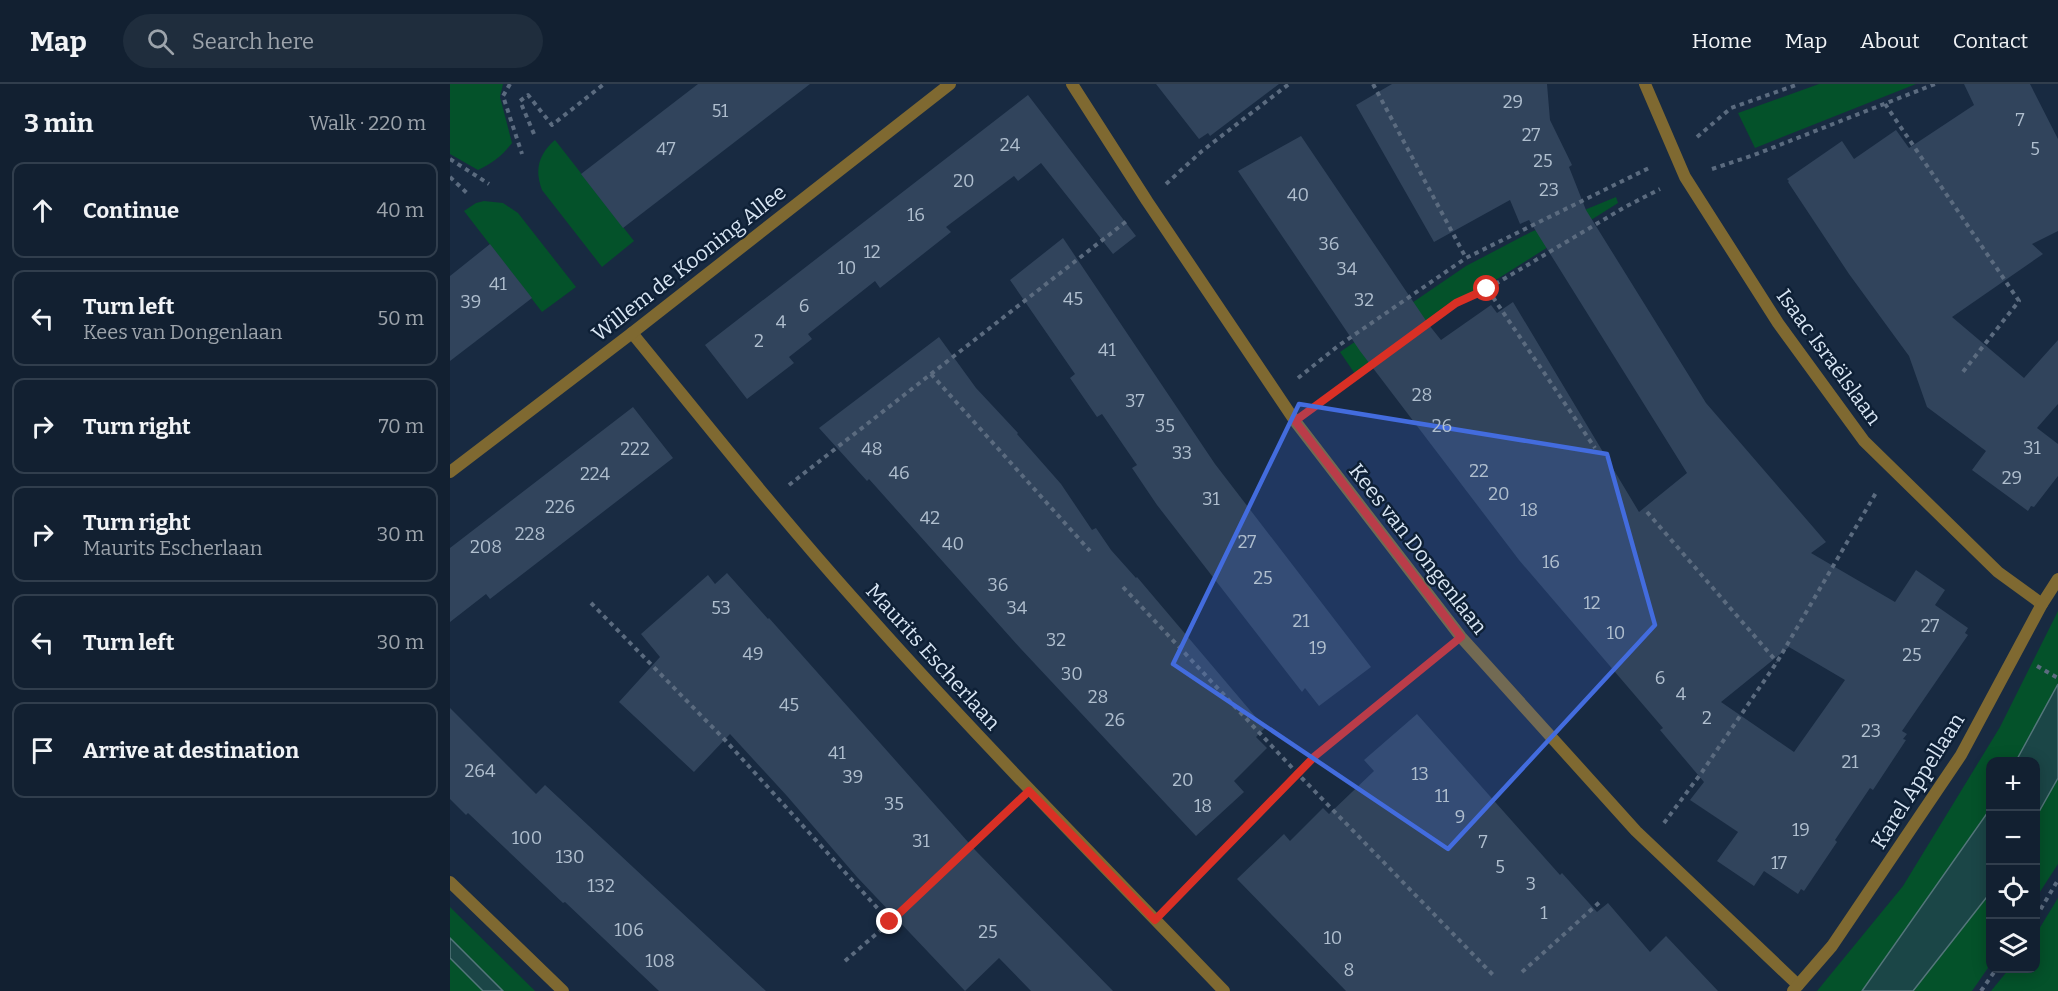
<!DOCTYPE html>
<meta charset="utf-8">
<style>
body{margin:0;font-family:Bitter,serif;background:#1f2d3d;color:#f1f3f6}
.controls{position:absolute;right:18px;bottom:18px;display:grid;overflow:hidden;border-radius:12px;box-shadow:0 3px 15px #0003}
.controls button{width:54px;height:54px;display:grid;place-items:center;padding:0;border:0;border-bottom:2px solid #313e4d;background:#122031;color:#f1f3f6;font:30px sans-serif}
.stop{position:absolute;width:18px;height:18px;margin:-14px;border:4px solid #d93025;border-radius:50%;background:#fff}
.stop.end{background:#d93025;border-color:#fff;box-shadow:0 2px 6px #0008}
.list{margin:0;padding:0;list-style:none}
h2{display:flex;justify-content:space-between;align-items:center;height:78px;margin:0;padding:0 24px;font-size:26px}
h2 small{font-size:20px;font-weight:400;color:#9ca3ab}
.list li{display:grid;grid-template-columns:39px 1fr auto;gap:18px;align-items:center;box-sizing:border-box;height:96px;margin:0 12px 12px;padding:0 12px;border:2px solid #313e4d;border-radius:12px}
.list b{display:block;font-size:22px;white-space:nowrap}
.list p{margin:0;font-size:20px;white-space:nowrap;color:#9ca3ab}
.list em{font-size:20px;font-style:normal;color:#9ca3ab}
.icon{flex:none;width:33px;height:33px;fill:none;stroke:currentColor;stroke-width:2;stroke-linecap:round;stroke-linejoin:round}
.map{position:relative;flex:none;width:1608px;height:907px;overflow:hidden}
header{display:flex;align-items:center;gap:36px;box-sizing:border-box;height:84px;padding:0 30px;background:#122031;border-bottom:2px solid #313e4d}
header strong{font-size:28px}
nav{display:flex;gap:33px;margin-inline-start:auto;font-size:21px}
.search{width:420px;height:54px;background:#1f2d3d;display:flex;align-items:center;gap:15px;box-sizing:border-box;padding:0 21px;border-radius:33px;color:#9ca3ab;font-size:22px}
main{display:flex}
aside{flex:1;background:#122031}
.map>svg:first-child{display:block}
.green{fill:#04522a}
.water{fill:#1b4647;stroke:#54767b;stroke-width:1.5}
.building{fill:#31445c;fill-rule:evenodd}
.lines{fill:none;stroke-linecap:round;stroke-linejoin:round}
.path{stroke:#5b6b7f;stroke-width:4;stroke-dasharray:4.5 4.5;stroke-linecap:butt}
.minor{stroke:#7f6931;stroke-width:12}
.route{stroke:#d93025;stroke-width:8}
.marked{fill:#436cde;fill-opacity:0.2;stroke:#436cde;stroke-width:4.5;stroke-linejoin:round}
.labels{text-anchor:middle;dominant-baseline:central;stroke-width:5;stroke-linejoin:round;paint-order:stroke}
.number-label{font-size:18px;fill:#afbece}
.street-label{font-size:21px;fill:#d9e6f4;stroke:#0e2036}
</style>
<header>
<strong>Map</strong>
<div class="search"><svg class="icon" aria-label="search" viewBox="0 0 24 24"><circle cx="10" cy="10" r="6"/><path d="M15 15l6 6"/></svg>Search here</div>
<nav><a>Home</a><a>Map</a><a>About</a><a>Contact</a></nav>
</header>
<main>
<aside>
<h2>3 min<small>Walk · 220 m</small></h2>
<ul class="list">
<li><svg class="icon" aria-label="ahead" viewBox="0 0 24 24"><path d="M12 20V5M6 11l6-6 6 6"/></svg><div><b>Continue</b></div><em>40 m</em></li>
<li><svg class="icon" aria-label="left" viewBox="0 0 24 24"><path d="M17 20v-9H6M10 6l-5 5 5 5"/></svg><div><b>Turn left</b><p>Kees van Dongenlaan</p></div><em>50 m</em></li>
<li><svg class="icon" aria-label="right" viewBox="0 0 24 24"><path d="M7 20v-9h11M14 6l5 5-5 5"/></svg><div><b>Turn right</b></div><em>70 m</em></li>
<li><svg class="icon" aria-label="right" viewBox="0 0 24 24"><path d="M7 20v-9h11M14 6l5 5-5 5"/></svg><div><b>Turn right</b><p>Maurits Escherlaan</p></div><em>30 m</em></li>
<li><svg class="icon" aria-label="left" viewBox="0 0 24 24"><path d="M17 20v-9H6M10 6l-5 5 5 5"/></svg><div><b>Turn left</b></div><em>30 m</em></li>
<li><svg class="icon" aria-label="arrive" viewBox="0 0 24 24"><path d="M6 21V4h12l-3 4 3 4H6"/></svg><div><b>Arrive at destination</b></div></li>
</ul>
</aside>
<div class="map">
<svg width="1608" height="907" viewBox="0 0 1608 907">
<rect width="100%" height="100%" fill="#182a41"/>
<g class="green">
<path d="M 0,0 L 53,0 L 50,13 L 62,59 C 52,72 43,79 28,86 L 0,70 Z"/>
<path d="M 1369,0 L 1466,0 L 1305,64 L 1288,29 Z"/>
<path d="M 105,56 L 184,157 L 152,183 L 92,106 C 84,85 89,70 105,56 Z"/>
<path d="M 1166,113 L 1168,119 L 1033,204 L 998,220 L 905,290 L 890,268 L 1016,182 L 1081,148 Z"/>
<path d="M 34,117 L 53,119 L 68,129 L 126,203 L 92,228 L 14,127 L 26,119 Z"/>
<path d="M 1608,527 L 1608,600 L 1566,677 L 1540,678 L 1540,725 L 1536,734 L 1412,907 L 1367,907 L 1453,802 L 1550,643 Z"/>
<path d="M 1608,694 L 1608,780 L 1586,814 L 1586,733 Z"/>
<path d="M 1540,809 L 1540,881 L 1522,907 L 1463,907 Z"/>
<path d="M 1608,814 L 1608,907 L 1541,907 L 1559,885 L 1586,884 L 1586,850 Z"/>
<path d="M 0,823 L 85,907 L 53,907 L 0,854 Z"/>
<path d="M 0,874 L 33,907 L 0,907 Z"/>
</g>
<g class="water">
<path d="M 1608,600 L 1608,694 L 1586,733 L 1586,678 L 1566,677 Z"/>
<path d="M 1540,725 L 1540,809 L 1463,907 L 1412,907 Z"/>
<path d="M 0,854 L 53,907 L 33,907 L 0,874 Z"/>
</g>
<g class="building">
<path d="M 248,0 L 360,0 L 173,144 L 131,90 Z"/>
<path d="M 706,0 L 829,0 L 760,52 L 758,49 L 749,55 Z"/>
<path d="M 942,0 L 1097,0 L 1100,36 L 1122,81 L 1119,83 L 1136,126 L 1256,319 L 1376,458 L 1361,469 L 1445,518 L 1466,486 L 1495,506 L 1485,521 L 1518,544 L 1515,549 L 1518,551 L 1452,647 L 1457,650 L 1453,655 L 1456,656 L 1423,706 L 1420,704 L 1385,756 L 1387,758 L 1354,807 L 1351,805 L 1348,810 L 1314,787 L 1304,802 L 1267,777 L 1288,748 L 1240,716 L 1254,698 L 1210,646 L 1213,644 L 1069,476 L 910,267 L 788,87 L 851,52 L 979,241 L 991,256 L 1041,221 L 1047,229 L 1063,218 L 1189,428 L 1237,389 L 1079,136 L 1070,140 L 1060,116 L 984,158 L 906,21 ZM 1339,563 L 1395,596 L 1344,668 L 1271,618 Z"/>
<path d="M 1514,0 L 1580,0 L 1608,55 L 1608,147 L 1582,160 L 1593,170 L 1502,233 L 1574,294 L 1608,256 L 1608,320 L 1587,344 L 1608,360 L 1608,392 L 1584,423 L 1581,422 L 1578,427 L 1522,386 L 1536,367 L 1477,323 L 1459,272 L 1399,190 L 1338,98 L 1339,97 L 1337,95 L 1392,57 L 1404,75 L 1446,46 L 1459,64 L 1524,21 Z"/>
<path d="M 578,11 L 686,152 L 663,170 L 591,79 L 568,97 L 564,92 L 496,143 L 501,148 L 430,204 L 425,197 L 358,250 L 362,255 L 339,273 L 344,279 L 297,315 L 255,261 Z"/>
<path d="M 613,154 L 765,380 L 921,583 L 869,622 L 855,604 L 852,608 L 707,421 L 682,384 L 687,381 L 652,330 L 647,333 L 620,294 L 625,290 L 560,196 Z"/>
<path d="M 40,160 L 82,214 L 0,277 L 0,192 Z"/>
<path d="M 489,253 L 526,304 L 568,349 L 567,350 L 611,400 L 642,446 L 646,444 L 661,466 L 686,494 L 687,493 L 815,644 L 806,653 L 817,664 L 784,697 L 794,708 L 746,752 L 571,565 L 419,395 L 417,397 L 369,344 Z"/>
<path d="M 183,323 L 223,374 L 40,515 L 36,510 L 0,538 L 0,464 Z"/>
<path d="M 277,489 L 318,535 L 319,534 L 526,767 L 663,907 L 581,907 L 549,874 L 515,907 L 407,793 L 337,712 L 280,650 L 244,688 L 169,618 L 210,573 L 191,550 L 258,491 L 265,500 Z"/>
<path d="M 0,624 L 86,710 L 95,701 L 316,907 L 209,907 L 115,818 L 113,819 L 18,729 L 16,731 L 0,715 Z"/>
<path d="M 967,630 L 1110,791 L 1112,789 L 1147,828 L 1158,819 L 1200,868 L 1216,852 L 1268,907 L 896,907 L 787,795 L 834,750 L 840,757 L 873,724 L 879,730 L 924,687 L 914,676 Z"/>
</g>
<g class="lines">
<g class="path">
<path d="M 60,0 L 53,12 L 72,70"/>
<path d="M 923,0 L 1016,174"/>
<path d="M 1435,20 L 1569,217 L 1512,289"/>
<path d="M 84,50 L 70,17 L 78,11 L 102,41 L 154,0"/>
<path d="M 1247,53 L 1281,24 L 1349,0"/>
<path d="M 0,75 L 39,100"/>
<path d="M 1262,85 L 1304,71 L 1485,0"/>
<path d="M 0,93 L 18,110"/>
<path d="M 716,100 L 752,67 L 839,0"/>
<path d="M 1038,206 L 1145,364"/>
<path d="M 481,290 L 640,467"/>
<path d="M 848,294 L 888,262 L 1016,174 L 1201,83"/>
<path d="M 867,321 L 1006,219 L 1037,205 L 1175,123 L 1210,105"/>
<path d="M 339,401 L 678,136"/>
<path d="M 1197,428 L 1327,578"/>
<path d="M 673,503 L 847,689 L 1045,893"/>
<path d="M 141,519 L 276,657 L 440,838"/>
<path d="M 1587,582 L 1608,594"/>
<path d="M 1214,739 L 1252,688 L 1327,578 L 1427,407"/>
<path d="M 724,816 L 865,672 L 992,569"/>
<path d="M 1586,833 L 1608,796"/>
<path d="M 395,877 L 440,838 L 561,724"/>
<path d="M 1072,888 L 1151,817"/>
<path d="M 1531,907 L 1547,884"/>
</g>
<g class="minor">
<path d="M 622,0 L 697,117 L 845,337 L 1011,553 L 1186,747 L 1348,901"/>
<path d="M 1195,0 L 1235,93 L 1328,239 L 1414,357 L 1548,488 L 1592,520"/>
<path d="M 182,249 C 255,338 326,428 403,514 C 522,649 649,777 774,907"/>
<path d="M 0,388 L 182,249 L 500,0"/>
<path d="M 0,798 L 113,907"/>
<path d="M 1343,907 L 1382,862 L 1511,671 L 1592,520 L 1608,495"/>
</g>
</g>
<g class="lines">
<path class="route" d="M 440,838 L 579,707 L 705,836 L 865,672 L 1011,553 L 845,337 L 1006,219 L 1037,205"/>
</g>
<path class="marked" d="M 849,320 L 1157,370 L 1205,541 L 998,765 L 723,580 Z"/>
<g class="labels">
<g class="number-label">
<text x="1063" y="18">29</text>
<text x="270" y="27">51</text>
<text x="1570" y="36">7</text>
<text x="1081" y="51">27</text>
<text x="560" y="61">24</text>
<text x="216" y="65">47</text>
<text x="1585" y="65">5</text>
<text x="1093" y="77">25</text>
<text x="514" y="97">20</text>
<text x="1099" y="106">23</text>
<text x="848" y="111">40</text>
<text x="466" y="131">16</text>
<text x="879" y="160">36</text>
<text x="422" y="168">12</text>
<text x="397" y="184">10</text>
<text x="897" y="185">34</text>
<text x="48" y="200">41</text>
<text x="623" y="215">45</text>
<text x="914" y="216">32</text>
<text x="21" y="218">39</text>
<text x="354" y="222">6</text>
<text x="331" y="238">4</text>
<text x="309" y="257">2</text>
<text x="657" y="266">41</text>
<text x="972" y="311">28</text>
<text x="685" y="317">37</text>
<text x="715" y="342">35</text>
<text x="992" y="342">26</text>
<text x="1582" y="364">31</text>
<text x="185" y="365">222</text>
<text x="422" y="365">48</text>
<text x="732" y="369">33</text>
<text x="1029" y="387">22</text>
<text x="449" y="389">46</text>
<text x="145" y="390">224</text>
<text x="1562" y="394">29</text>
<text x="1049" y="410">20</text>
<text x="761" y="415">31</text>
<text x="110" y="423">226</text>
<text x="1079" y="426">18</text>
<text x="480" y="434">42</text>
<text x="80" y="450">228</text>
<text x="797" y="458">27</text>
<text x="503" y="460">40</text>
<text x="36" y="463">208</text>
<text x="1101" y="478">16</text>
<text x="813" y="494">25</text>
<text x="548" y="501">36</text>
<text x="1142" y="519">12</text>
<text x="271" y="524">53</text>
<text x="567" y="524">34</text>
<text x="851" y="537">21</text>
<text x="1480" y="542">27</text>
<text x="1166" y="549">10</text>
<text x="606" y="556">32</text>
<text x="868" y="564">19</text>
<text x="303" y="570">49</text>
<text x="1462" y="571">25</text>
<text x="622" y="590">30</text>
<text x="1210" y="594">6</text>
<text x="1231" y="610">4</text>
<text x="648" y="613">28</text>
<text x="339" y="621">45</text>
<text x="1257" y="634">2</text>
<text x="665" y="636">26</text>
<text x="1421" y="647">23</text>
<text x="387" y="669">41</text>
<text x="1400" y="678">21</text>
<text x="30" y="687">264</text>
<text x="970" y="690">13</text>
<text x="403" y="693">39</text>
<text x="733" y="696">20</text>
<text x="992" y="712">11</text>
<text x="444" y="720">35</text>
<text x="753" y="722">18</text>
<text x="1010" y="733">9</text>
<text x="1351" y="746">19</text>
<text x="77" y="754">100</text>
<text x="471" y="757">31</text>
<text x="1033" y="758">7</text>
<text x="120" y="773">130</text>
<text x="1329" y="779">17</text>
<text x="1050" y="783">5</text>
<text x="1081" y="800">3</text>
<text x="151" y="802">132</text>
<text x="1094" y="829">1</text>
<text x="179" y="846">106</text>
<text x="538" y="848">25</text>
<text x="883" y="854">10</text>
<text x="210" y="877">108</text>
<text x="899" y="886">8</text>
</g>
<g class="street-label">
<text transform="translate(239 179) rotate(-38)">Willem de Kooning Allee</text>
<text transform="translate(1379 273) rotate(54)">Isaac Israëlslaan</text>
<text transform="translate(968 465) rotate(52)">Kees van Dongenlaan</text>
<text transform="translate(483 573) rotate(48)">Maurits Escherlaan</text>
<text transform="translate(1468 697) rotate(-58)">Karel Appellaan</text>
</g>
</g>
</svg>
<div class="controls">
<button>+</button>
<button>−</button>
<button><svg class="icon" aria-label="locate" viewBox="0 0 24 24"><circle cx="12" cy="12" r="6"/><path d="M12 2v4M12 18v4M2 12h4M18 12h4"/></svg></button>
<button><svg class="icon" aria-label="layers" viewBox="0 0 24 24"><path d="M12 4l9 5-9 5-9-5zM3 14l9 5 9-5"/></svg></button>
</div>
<div class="stop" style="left:1037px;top:205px"></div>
<div class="stop end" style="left:440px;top:838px"></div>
</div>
</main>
